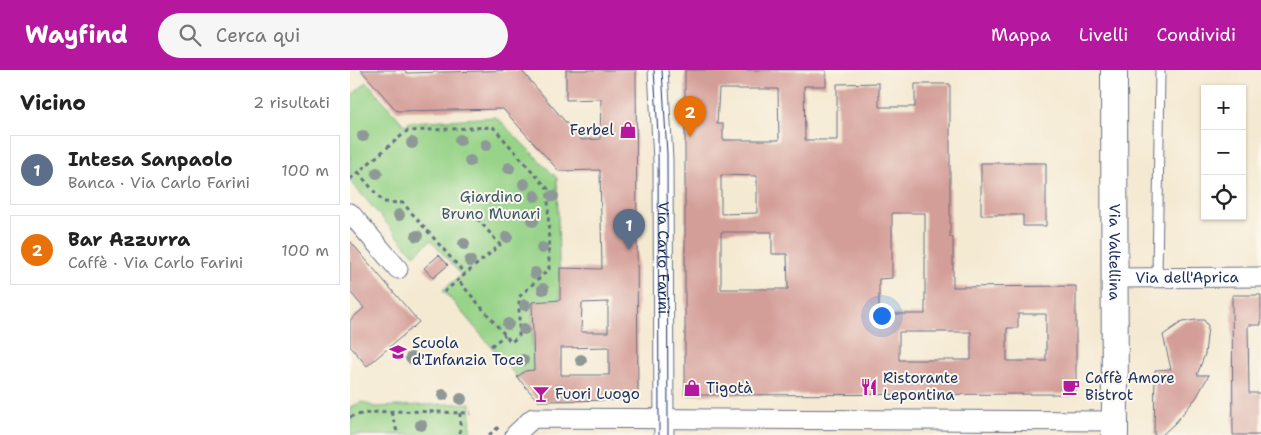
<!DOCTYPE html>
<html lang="it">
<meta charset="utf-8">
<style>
body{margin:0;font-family:"Shantell Sans",sans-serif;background:#f6f6f6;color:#222}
.controls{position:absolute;right:15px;top:15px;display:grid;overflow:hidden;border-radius:0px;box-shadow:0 1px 4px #0004}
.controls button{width:45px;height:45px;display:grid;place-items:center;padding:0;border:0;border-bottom:1px solid #e0e0e0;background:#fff;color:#222;font:25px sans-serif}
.you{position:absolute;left:531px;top:245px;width:18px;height:18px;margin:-12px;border:4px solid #fff;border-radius:50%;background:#1a73e8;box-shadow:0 0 0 8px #1a73e833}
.badge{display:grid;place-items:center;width:32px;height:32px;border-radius:50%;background:#b5179e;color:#fff;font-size:16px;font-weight:700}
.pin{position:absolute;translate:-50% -41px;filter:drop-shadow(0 1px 2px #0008)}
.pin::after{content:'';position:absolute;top:26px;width:18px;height:15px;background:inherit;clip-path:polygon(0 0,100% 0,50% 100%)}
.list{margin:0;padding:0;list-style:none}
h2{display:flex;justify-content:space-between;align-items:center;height:65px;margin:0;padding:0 20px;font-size:21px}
h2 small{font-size:16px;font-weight:400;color:#767676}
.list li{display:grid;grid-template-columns:32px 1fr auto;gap:15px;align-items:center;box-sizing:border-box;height:70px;margin:0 10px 10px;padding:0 10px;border:1px solid #e0e0e0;border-radius:0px}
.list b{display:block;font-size:19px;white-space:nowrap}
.list p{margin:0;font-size:16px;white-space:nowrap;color:#767676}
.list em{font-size:16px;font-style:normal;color:#767676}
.icon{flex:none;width:28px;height:28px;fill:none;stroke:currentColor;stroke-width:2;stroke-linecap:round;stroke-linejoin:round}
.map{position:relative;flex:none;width:911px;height:365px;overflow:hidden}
header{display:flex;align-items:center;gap:30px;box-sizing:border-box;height:70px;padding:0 25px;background:#b5179e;color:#fff}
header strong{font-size:24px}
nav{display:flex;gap:28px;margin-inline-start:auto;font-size:18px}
.search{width:350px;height:45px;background:#f6f6f6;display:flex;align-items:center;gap:12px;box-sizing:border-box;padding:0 18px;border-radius:28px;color:#767676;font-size:19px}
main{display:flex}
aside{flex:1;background:#fff}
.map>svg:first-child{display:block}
.green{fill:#97d388;stroke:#598173}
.building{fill:#d49e98;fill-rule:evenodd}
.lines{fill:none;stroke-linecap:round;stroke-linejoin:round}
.lane-casing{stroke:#677086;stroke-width:11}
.street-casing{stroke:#677086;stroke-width:21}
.secondary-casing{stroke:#677086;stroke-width:28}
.path{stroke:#677086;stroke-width:3;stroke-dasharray:4 4;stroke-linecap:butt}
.lane{stroke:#fff;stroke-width:9}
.street{stroke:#fff;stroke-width:19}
.secondary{stroke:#fff;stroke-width:26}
.tram{stroke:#1b2f5e;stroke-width:1}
.tree{fill:#8e9997}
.labels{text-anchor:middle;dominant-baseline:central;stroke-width:4;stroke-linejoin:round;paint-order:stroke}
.poi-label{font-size:15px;fill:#1b2f5e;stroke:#fbf7ec;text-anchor:start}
.park-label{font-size:15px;fill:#3a5868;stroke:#fbf7ec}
.street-label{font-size:15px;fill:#1b2f5e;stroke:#fbf7ec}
</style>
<header>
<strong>Wayfind</strong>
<div class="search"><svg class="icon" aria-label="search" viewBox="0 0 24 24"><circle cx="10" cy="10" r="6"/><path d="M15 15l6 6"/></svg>Cerca qui</div>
<nav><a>Mappa</a><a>Livelli</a><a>Condividi</a></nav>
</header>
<main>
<aside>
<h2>Vicino<small>2 risultati</small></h2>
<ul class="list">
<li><span class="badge" style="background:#5c6f8a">1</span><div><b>Intesa Sanpaolo</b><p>Banca · Via Carlo Farini</p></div><em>100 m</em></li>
<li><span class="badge" style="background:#e8710a">2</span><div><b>Bar Azzurra</b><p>Caffè · Via Carlo Farini</p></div><em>100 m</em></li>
</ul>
</aside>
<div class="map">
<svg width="911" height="365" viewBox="0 0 911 365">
<rect width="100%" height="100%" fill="#fbf7ec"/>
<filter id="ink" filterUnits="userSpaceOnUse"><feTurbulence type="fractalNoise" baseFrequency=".02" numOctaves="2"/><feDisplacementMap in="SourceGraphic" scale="10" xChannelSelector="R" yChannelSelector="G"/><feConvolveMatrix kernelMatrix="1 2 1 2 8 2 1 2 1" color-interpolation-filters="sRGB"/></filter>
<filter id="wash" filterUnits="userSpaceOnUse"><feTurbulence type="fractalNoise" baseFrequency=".0096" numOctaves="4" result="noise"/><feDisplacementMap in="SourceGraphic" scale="20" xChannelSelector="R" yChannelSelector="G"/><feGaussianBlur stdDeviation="1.12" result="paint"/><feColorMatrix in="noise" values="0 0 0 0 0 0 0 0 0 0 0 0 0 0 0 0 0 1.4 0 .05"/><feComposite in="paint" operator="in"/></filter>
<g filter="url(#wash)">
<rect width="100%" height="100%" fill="#f4e9d1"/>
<g class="green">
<path d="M 17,12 L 54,55 L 60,52 L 146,47 L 207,108 L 210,230 L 182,232 L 183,301 L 175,301 L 167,307 L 93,220 L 111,205 L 81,170 L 64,185 L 0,111 L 0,27 Z"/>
<path d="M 12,332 L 25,337 L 121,333 L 120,365 L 0,365 L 0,337 Z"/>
</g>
<g id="blocks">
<g class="building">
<path d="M 11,0 L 55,0 L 57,3 L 171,0 L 231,70 L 250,69 L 251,29 L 216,30 L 216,0 L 286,0 L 288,330 L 188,331 L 167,307 L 175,301 L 184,300 L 182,232 L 210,230 L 210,198 L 252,199 L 250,100 L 209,101 L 153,39 L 47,41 ZM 258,232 L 258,262 L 231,262 L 232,233 ZM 259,277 L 259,305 L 211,305 L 211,278 Z"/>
<path d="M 335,0 L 476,0 L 476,16 L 454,16 L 455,70 L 487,70 L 487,14 L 529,13 L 529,37 L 565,37 L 565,14 L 600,14 L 600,167 L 603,167 L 603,217 L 726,216 L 726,324 L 335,325 ZM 369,19 L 428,19 L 429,70 L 373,70 L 373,54 L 367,54 ZM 371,105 L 407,106 L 407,143 L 371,144 ZM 542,143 L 575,143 L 575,244 L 529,244 L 529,209 L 542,208 ZM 371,162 L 422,162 L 422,184 L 437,184 L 438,219 L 371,219 ZM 668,244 L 696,244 L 696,291 L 657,291 L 657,258 L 668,258 ZM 549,262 L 621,262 L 621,290 L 549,290 Z"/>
<path d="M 631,93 L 696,93 L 696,156 L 673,156 L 673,145 L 631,145 Z"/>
<path d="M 0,171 L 69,252 L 17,296 L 0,276 L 0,250 L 14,238 L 0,222 Z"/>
<path d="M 89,185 L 98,195 L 83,208 L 74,198 Z"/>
<path d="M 882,225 L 911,225 L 911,255 L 898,255 L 899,323 L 911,323 L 911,365 L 883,365 Z"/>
<path d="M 846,250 L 854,250 L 858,256 L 855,284 L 847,305 L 859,305 L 846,328 L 825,353 L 812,365 L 804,365 L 805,300 L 821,299 L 813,265 L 832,252 Z"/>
</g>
</g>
</g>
<g filter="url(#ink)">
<use href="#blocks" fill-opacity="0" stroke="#677086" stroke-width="1"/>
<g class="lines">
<g class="lane-casing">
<path id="lane" d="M 807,207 L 810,0"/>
</g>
<g class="street-casing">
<g id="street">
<path id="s1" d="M 308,0 L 313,90 L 314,365"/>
<path d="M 0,143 L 48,199"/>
<path id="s2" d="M 765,208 L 911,207"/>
<path d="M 165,365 L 183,348 L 765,351"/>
</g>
</g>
<g class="secondary-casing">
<g id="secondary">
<path id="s3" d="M 764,0 L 765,365"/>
</g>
</g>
<g class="path">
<path d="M 8,102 L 33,132 L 53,133 L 115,204"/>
<path d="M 0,109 L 57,61 L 143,57 L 198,119 L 199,199 L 169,227 L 169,266 L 161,272 L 108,210"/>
<path d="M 94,222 L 150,175 L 128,149"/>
<path d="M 141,276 L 155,265"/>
<path d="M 41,342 L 48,365"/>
<path d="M 110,343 L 110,365"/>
<path d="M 0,347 C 29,337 88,343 121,343"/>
<path d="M 139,365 L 149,357"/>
</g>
<use href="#lane" class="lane"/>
<use href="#street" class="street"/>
<use href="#secondary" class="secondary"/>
<g class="tram">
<path d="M 304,0 L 308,64 L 309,365"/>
<path d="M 312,0 L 317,84 L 318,365"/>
</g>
</g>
<g class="tree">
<circle cx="13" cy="66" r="6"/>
<circle cx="110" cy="70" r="6"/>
<circle cx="62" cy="73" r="6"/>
<circle cx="136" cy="75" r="6"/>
<circle cx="120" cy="91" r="6"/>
<circle cx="159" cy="98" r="6"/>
<circle cx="27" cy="103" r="6"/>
<circle cx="174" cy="114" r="6"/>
<circle cx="185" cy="126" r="6"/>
<circle cx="203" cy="126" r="6"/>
<circle cx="49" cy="145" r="6"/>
<circle cx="183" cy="151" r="6"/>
<circle cx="67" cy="166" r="6"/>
<circle cx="157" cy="167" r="6"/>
<circle cx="114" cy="174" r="6"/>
<circle cx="192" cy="178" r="6"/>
<circle cx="120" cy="191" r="6"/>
<circle cx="185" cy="203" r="6"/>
<circle cx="193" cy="219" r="6"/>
<circle cx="175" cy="235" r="6"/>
<circle cx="158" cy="254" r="6"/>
<circle cx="174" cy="259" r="6"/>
<circle cx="61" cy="288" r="6"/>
<circle cx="173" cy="290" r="6"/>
<circle cx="231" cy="290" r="6"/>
<circle cx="93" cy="325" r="6"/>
<circle cx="111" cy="329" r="6"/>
<circle cx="71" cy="355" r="6"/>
</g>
</g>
<defs>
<g id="shop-bare" transform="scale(1.35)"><path d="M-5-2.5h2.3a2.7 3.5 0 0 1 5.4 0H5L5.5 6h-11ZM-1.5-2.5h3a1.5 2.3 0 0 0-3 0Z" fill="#b5179e" stroke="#fbf7ec" stroke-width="2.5" paint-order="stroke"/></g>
<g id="school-bare" transform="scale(1.35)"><path d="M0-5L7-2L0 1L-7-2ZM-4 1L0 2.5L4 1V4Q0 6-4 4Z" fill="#b5179e" stroke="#fbf7ec" stroke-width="2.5" paint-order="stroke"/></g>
<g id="restaurant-bare" transform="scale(1.35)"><path d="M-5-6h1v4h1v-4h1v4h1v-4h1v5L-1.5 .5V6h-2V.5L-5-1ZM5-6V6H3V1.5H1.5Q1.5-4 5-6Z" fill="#b5179e" stroke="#fbf7ec" stroke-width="2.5" paint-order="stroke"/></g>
<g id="cafe-bare" transform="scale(1.35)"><path d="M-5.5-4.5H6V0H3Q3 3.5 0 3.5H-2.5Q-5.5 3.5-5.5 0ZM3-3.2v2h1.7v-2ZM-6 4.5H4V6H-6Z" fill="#b5179e" stroke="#fbf7ec" stroke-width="2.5" paint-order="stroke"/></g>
<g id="bar-bare" transform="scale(1.35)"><path d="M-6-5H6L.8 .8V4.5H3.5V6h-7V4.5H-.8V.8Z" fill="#b5179e" stroke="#fbf7ec" stroke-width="2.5" paint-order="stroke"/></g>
</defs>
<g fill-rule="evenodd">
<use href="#shop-bare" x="278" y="60"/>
<use href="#school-bare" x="48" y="282"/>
<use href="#restaurant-bare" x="519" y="317"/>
<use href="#cafe-bare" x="721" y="317"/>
<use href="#shop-bare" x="342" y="318"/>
<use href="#bar-bare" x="191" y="324"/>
</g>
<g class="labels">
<g class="poi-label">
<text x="264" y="60" text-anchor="end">Ferbel</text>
<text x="62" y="273">Scuola<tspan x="62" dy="17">d'Infanzia Toce</tspan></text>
<text x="533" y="308">Ristorante<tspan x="533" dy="17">Lepontina</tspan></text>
<text x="735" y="308">Caffè Amore<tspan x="735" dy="17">Bistrot</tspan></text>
<text x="356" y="318">Tigotà</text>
<text x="205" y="324">Fuori Luogo</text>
</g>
<g class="park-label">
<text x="141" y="127">Giardino<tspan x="141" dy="17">Bruno Munari</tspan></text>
</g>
<g class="street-label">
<text stroke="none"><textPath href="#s3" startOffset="182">Via Valtellina</textPath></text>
<text stroke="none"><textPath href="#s1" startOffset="188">Via Carlo Farini</textPath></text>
<text stroke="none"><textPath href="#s2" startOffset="72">Via dell'Aprica</textPath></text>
</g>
</g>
</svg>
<div class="controls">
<button>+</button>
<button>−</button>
<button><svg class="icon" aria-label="locate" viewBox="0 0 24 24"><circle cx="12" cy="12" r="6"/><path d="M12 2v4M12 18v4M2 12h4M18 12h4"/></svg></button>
</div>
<div class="you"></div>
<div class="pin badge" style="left:279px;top:180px;background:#5c6f8a">1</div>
<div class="pin badge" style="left:340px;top:67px;background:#e8710a">2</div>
</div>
</main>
